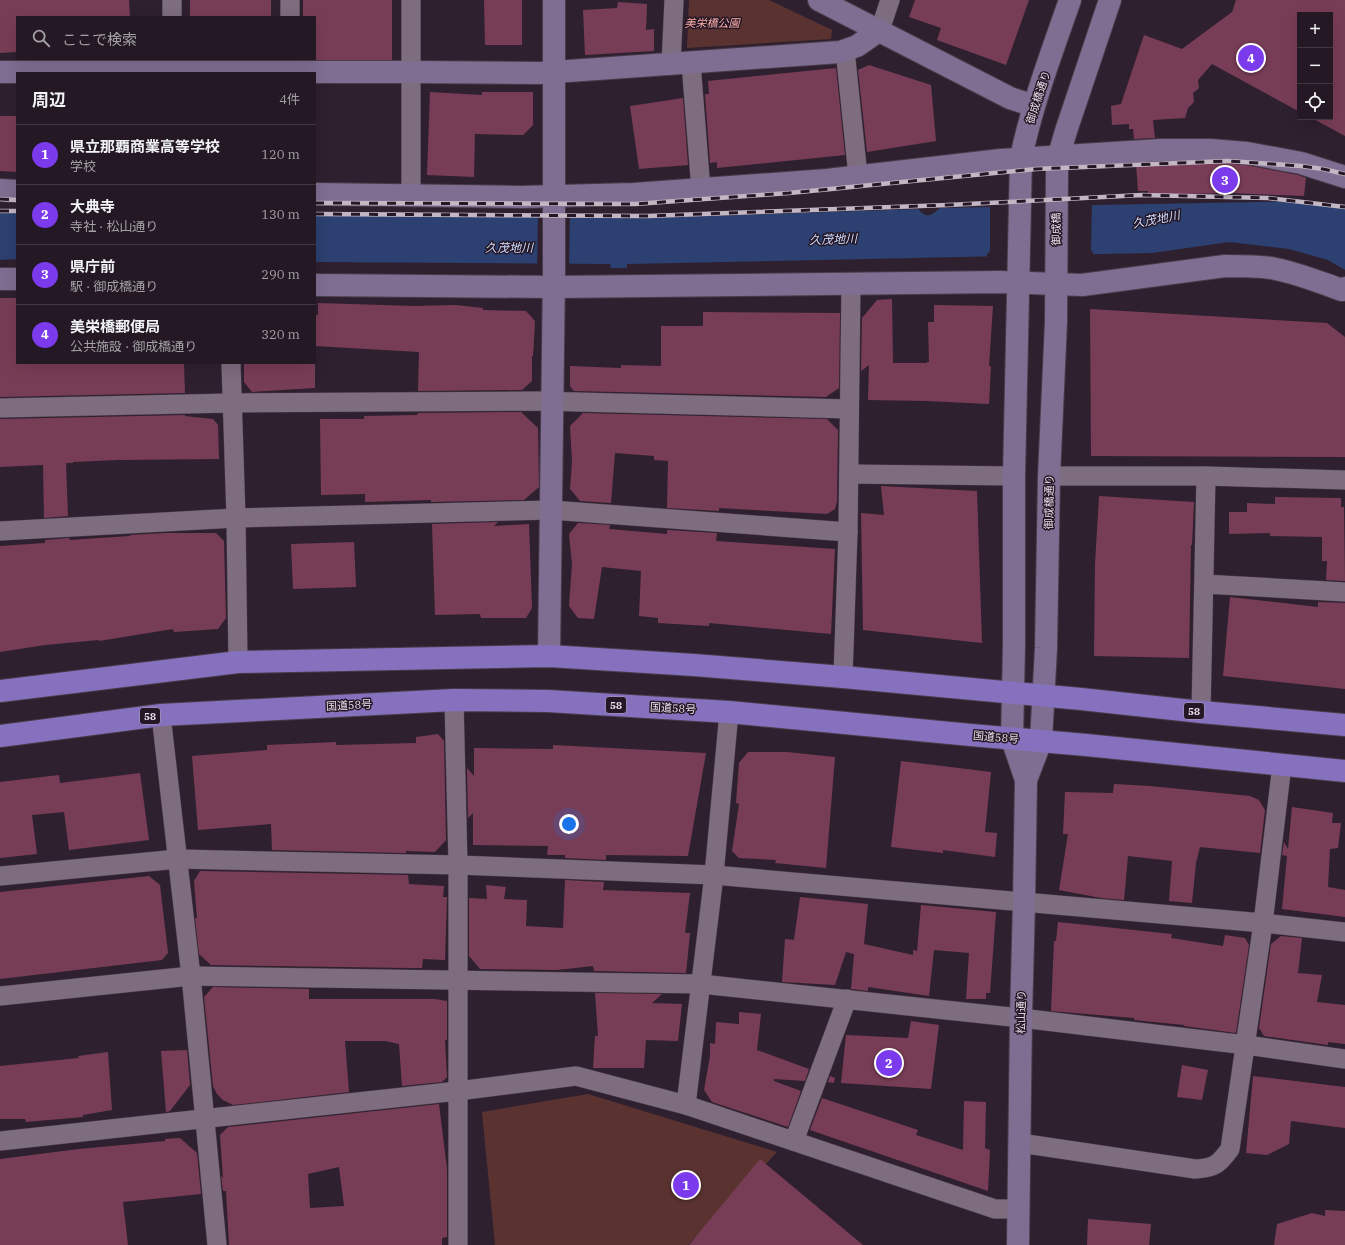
<!DOCTYPE html>
<html lang="ja">
<meta charset="utf-8">
<style>
body{margin:0;font-family:"IBM Plex Serif","Noto Sans JP",serif;background:#2f2531;color:#f1f3f6}
.controls{position:absolute;right:12px;top:12px;display:grid;overflow:hidden;border-radius:0px;box-shadow:0 4px 16px #0002}
.controls button{width:36px;height:36px;display:grid;place-items:center;padding:0;border:0;border-bottom:1px solid #403741;background:#231824;color:#f1f3f6;font:20px sans-serif}
.you{position:absolute;left:569px;top:824px;width:14px;height:14px;margin:-10px;border:3px solid #fff;border-radius:50%;background:#1a73e8;box-shadow:0 0 0 6px #1a73e833}
.badge{display:grid;place-items:center;width:26px;height:26px;border-radius:50%;background:#7c3aed;color:#fff;font-size:13px;font-weight:700}
.pin{position:absolute;translate:-50% -50%;border:2px solid #fff;box-shadow:0 1px 4px #0006}
.list{margin:0;padding:0;list-style:none}
h2{display:flex;justify-content:space-between;align-items:center;height:52px;margin:0;padding:0 16px;font-size:17px}
h2 small{font-size:13px;font-weight:400;color:#a3a0a6}
.list li{display:grid;grid-template-columns:26px 1fr auto;gap:12px;align-items:center;box-sizing:border-box;height:60px;padding:0 16px;border-top:1px solid #403741}
.list b{display:block;font-size:15px;white-space:nowrap}
.list p{margin:0;font-size:13px;white-space:nowrap;color:#a3a0a6}
.list em{font-size:13px;font-style:normal;color:#a3a0a6}
.icon{flex:none;width:22px;height:22px;fill:none;stroke:currentColor;stroke-width:2;stroke-linecap:round;stroke-linejoin:round}
.map{position:relative;flex:none;width:1345px;height:1245px;overflow:hidden}
.search{position:absolute;background:#231824;box-shadow:0 4px 16px #0002;left:16px;top:16px;width:300px;height:44px;display:flex;align-items:center;gap:10px;box-sizing:border-box;padding:0 14px;border-radius:0px;color:#a3a0a6;font-size:15px}
.panel{position:absolute;background:#231824;box-shadow:0 4px 16px #0002;left:16px;top:72px;width:300px;height:292px;border-radius:0px}
.map>svg:first-child{display:block}
.green{fill:#5a3331}
.water{fill:#2c4171}
.pier{fill:#2f2030}
.building{fill:#783d56;fill-rule:evenodd}
.lines{fill:none;stroke-linecap:round;stroke-linejoin:round}
.street-casing{stroke:#493c4a;stroke-width:20}
.secondary-casing{stroke:#493c4a;stroke-width:24}
.highway-casing{stroke:#493c4a;stroke-width:24}
.street{stroke:#7e6c7f;stroke-width:19}
.secondary{stroke:#806e92;stroke-width:22}
.highway{stroke:#8671bf;stroke-width:22}
.rail-casing{stroke:#c2b7c3;stroke-width:4.5}
.rail{stroke:#251726;stroke-width:3;stroke-dasharray:9;stroke-linecap:butt}
.labels{text-anchor:middle;dominant-baseline:central;stroke-width:3;stroke-linejoin:round;paint-order:stroke}
.shield{fill:#251726;stroke:#aea2ae;stroke-width:1}
.shield-label{font-size:10px;font-weight:bold;fill:#e8dee9}
.park-label{font-size:11px;font-style:italic;fill:#faaca5;stroke:#251726}
.street-label{font-size:11px;fill:#e8dee9;stroke:#251726}
.water-label{font-size:12px;font-style:italic;fill:#cddcfc;stroke:#251726}
</style>
<div class="map">
<svg width="1345" height="1245" viewBox="0 0 1345 1245">
<rect width="100%" height="100%" fill="#2f2030"/>
<g class="green">
<path d="M 689,0 L 769,0 L 832,30 L 831,39 L 687,48 Z"/>
<path d="M 588,1094 L 777,1152 L 688,1245 L 495,1245 L 482,1112 Z"/>
</g>
<g class="water">
<path d="M 1306,201 L 1345,208 L 1345,270 L 1328,260 L 1289,249 L 1229,242 L 1152,253 L 627,264 L 627,268 L 611,268 L 610,264 L 315,262 L 315,215 L 649,218 L 918,209 C 927,219 931,216 940,208 Z"/>
<path d="M 0,212 L 17,213 L 17,259 L 0,260 Z"/>
</g>
<g class="pier">
<path d="M 1092,203 L 1091,250 L 1093,252 L 1093,256 L 987,258 L 987,254 L 990,251 L 990,205 Z"/>
<path d="M 538,215 L 570,215 L 569,265 L 537,265 Z"/>
</g>
<g class="building">
<path d="M 0,0 L 129,0 L 130,17 L 17,17 L 17,52 L 0,53 Z"/>
<rect x="190" y="0" width="81" height="17"/>
<path d="M 303,0 L 392,0 L 392,60 L 315,60 L 315,17 L 303,17 Z"/>
<path d="M 484,0 L 522,0 L 522,45 L 485,45 Z"/>
<path d="M 915,0 L 1029,0 L 1006,65 L 937,40 L 941,28 L 909,17 Z"/>
<path d="M 1236,0 L 1345,0 L 1345,136 L 1310,117 L 1330,117 L 1330,15 L 1300,15 L 1300,112 L 1212,64 L 1198,80 L 1199,88 L 1193,93 L 1194,102 L 1188,108 L 1185,118 L 1153,120 L 1155,138 L 1134,139 L 1133,129 L 1129,129 L 1129,124 L 1112,125 L 1111,106 L 1121,104 L 1144,35 L 1182,49 L 1232,12 Z"/>
<path d="M 618,2 L 647,4 L 646,30 L 654,29 L 654,51 L 585,55 L 583,10 L 617,8 Z"/>
<path d="M 869,65 L 931,85 L 936,141 L 867,152 L 858,70 Z"/>
<path d="M 836,68 L 845,155 L 717,168 L 717,162 L 710,163 L 705,94 L 709,94 L 708,81 Z"/>
<path d="M 430,92 L 482,95 L 482,92 L 533,92 L 533,125 L 523,135 L 475,134 L 474,177 L 427,175 Z"/>
<path d="M 683,98 L 688,165 L 639,169 L 630,106 Z"/>
<path d="M 0,116 L 17,116 L 17,172 L 0,171 Z"/>
<path d="M 1161,162 L 1209,162 L 1245,165 L 1298,175 L 1306,178 L 1304,196 L 1229,193 L 1148,195 L 1148,191 L 1138,191 L 1136,164 Z"/>
<path d="M 0,298 L 17,298 L 17,363 L 184,363 L 185,393 L 0,397 Z"/>
<path d="M 892,299 L 893,363 L 927,363 L 927,362 L 929,362 L 928,322 L 934,322 L 934,305 L 993,306 L 989,366 L 991,366 L 989,404 L 926,401 L 868,400 L 869,365 L 861,371 L 862,318 L 877,300 Z"/>
<path d="M 318,303 L 414,306 L 456,305 L 483,308 L 483,310 L 526,311 L 535,321 L 533,356 L 532,356 L 532,381 L 522,390 L 418,391 L 419,352 L 315,346 L 315,315 L 318,315 Z"/>
<path d="M 1090,309 L 1327,323 L 1345,337 L 1345,457 L 1091,456 Z"/>
<path d="M 703,312 L 840,313 L 839,388 L 826,397 L 574,391 L 570,386 L 570,366 L 621,368 L 621,365 L 661,366 L 661,326 L 703,326 Z"/>
<path d="M 244,363 L 315,363 L 315,388 L 252,392 L 244,382 Z"/>
<path d="M 521,412 L 538,428 L 539,487 L 524,500 L 431,502 L 431,500 L 365,502 L 365,494 L 321,495 L 320,419 L 364,419 L 364,416 L 417,415 L 418,413 Z"/>
<path d="M 583,413 L 827,419 L 838,430 L 837,501 L 835,509 L 827,514 L 719,508 L 719,511 L 667,508 L 668,461 L 654,460 L 654,456 L 615,453 L 611,503 L 580,501 L 570,489 L 572,462 L 570,426 Z"/>
<path d="M 185,415 L 185,416 L 213,419 L 218,425 L 219,459 L 118,460 L 73,462 L 73,463 L 66,463 L 68,516 L 44,518 L 43,465 L 0,467 L 0,419 Z"/>
<path d="M 881,486 L 977,491 L 982,643 L 863,630 L 861,513 L 884,515 Z"/>
<path d="M 1099,496 L 1194,502 L 1192,545 L 1191,545 L 1189,658 L 1094,656 L 1095,564 Z"/>
<path d="M 1275,497 L 1341,498 L 1341,507 L 1344,507 L 1345,581 L 1326,580 L 1327,561 L 1322,561 L 1322,537 L 1270,536 L 1270,533 L 1229,534 L 1229,512 L 1247,512 L 1247,503 L 1275,504 Z"/>
<path d="M 498,522 L 494,526 L 529,524 L 532,608 L 526,618 L 481,618 L 480,614 L 435,615 L 432,524 Z"/>
<path d="M 578,523 L 610,525 L 609,529 L 667,534 L 667,530 L 717,533 L 716,541 L 835,549 L 831,634 L 709,623 L 709,626 L 658,623 L 658,618 L 639,616 L 641,571 L 602,567 L 594,619 L 578,618 L 569,606 L 572,564 L 569,534 Z"/>
<path d="M 166,533 L 216,533 L 224,541 L 226,618 L 218,629 L 174,632 L 173,629 L 99,641 L 99,640 L 45,645 L 0,652 L 0,546 L 45,543 L 45,540 L 69,538 L 70,540 L 130,536 L 130,535 Z"/>
<path d="M 354,542 L 356,587 L 293,589 L 291,544 Z"/>
<path d="M 1230,597 L 1318,607 L 1318,602 L 1345,603 L 1345,689 L 1223,676 Z"/>
<path d="M 438,734 L 444,741 L 446,840 L 435,852 L 406,851 L 406,853 L 272,850 L 271,824 L 198,830 L 192,756 L 267,750 L 267,745 L 336,742 L 336,745 L 416,743 L 416,737 Z"/>
<path d="M 553,745 L 706,753 L 688,856 L 606,855 L 606,860 L 565,858 L 565,855 L 547,855 L 548,846 L 473,845 L 473,813 L 468,818 L 467,768 L 474,776 L 474,748 L 553,749 Z"/>
<path d="M 748,752 L 787,752 L 835,757 L 826,868 L 775,863 L 776,860 L 739,858 L 732,851 L 739,804 L 736,803 L 739,763 Z"/>
<path d="M 901,761 L 991,772 L 985,832 L 997,833 L 995,857 L 943,850 L 943,853 L 891,847 Z"/>
<path d="M 140,773 L 149,840 L 69,850 L 64,812 L 32,815 L 37,854 L 0,858 L 0,782 L 59,775 L 60,783 Z"/>
<path d="M 1114,784 L 1150,786 L 1250,796 L 1259,800 L 1265,810 L 1260,853 L 1200,847 L 1196,863 L 1192,903 L 1169,901 L 1172,861 L 1128,856 L 1124,900 L 1101,898 L 1059,890 L 1068,834 L 1063,834 L 1065,792 L 1113,793 Z"/>
<path d="M 1292,807 L 1333,813 L 1332,823 L 1341,823 L 1338,848 L 1330,849 L 1328,887 L 1345,890 L 1345,917 L 1282,909 L 1287,856 L 1282,855 L 1284,842 L 1288,849 Z"/>
<path d="M 200,871 L 408,875 L 409,884 L 444,886 L 443,897 L 447,897 L 445,960 L 423,959 L 422,968 L 411,968 L 211,965 L 199,954 L 195,918 L 197,918 L 194,881 Z"/>
<path d="M 149,876 L 160,885 L 168,953 L 162,960 L 0,979 L 0,892 Z"/>
<path d="M 565,880 L 604,882 L 603,890 L 690,893 L 685,933 L 690,933 L 686,973 L 594,971 L 593,966 L 557,970 L 480,969 L 469,956 L 469,898 L 487,899 L 486,885 L 506,887 L 504,899 L 527,900 L 526,926 L 563,928 Z"/>
<path d="M 800,897 L 868,904 L 864,944 L 913,955 L 913,950 L 917,951 L 921,905 L 996,912 L 990,993 L 986,993 L 986,999 L 966,999 L 969,953 L 934,950 L 929,996 L 868,987 L 868,991 L 851,989 L 854,954 L 846,952 L 835,985 L 782,982 L 785,939 L 794,940 Z"/>
<path d="M 1058,922 L 1172,934 L 1171,938 L 1223,946 L 1225,935 L 1245,938 L 1249,945 L 1236,1033 L 1184,1026 L 1184,1025 L 1134,1020 L 1134,1018 L 1051,1011 L 1054,941 L 1056,941 Z"/>
<path d="M 1281,936 L 1302,938 L 1298,973 L 1322,975 L 1317,1002 L 1345,1005 L 1345,1044 L 1328,1042 L 1328,1045 L 1264,1036 L 1259,1028 L 1271,944 Z"/>
<path d="M 213,987 L 309,989 L 309,999 L 435,999 L 447,1001 L 447,1040 L 445,1040 L 447,1077 L 442,1082 L 402,1086 L 399,1044 L 385,1041 L 345,1041 L 349,1092 L 233,1105 L 223,1100 L 217,1094 L 213,1086 L 204,997 Z"/>
<path d="M 595,993 L 662,994 L 652,1003 L 682,1004 L 678,1041 L 646,1040 L 644,1068 L 593,1068 L 595,1036 L 598,1036 Z"/>
<path d="M 739,1012 L 761,1014 L 757,1050 L 809,1069 L 805,1081 L 774,1079 L 774,1081 L 801,1091 L 788,1127 L 712,1102 L 704,1090 L 710,1056 L 710,1043 L 715,1044 L 716,1022 L 739,1024 Z"/>
<path d="M 911,1021 L 939,1025 L 931,1089 L 841,1083 L 846,1035 L 908,1038 Z"/>
<path d="M 187,1050 L 190,1085 L 170,1111 L 166,1112 L 161,1051 Z"/>
<path d="M 108,1052 L 112,1110 L 83,1115 L 83,1117 L 26,1122 L 25,1119 L 0,1119 L 0,1066 L 79,1058 L 78,1056 Z"/>
<path d="M 1182,1065 L 1208,1070 L 1202,1100 L 1177,1097 Z"/>
<path d="M 830,1076 L 835,1078 L 834,1083 L 828,1082 Z"/>
<path d="M 1253,1076 L 1345,1087 L 1345,1128 L 1291,1121 L 1289,1144 L 1267,1155 L 1246,1153 Z"/>
<path d="M 822,1098 L 918,1130 L 916,1135 L 963,1150 L 964,1101 L 986,1102 L 985,1148 L 990,1150 L 988,1191 L 810,1130 Z"/>
<path d="M 439,1104 L 447,1169 L 447,1237 L 442,1238 L 442,1245 L 229,1245 L 226,1191 L 223,1191 L 221,1176 L 223,1178 L 220,1135 L 228,1127 ZM 339,1167 L 344,1206 L 310,1208 L 308,1174 Z"/>
<path d="M 180,1138 L 197,1153 L 201,1194 L 123,1202 L 128,1245 L 0,1245 L 0,1159 L 79,1149 L 165,1141 L 165,1139 Z"/>
<path d="M 760,1159 L 863,1245 L 689,1245 Z"/>
<path d="M 1325,1210 L 1345,1211 L 1345,1245 L 1274,1245 L 1277,1224 L 1312,1213 L 1325,1216 Z"/>
<path d="M 1088,1219 L 1151,1224 L 1149,1245 L 1087,1245 Z"/>
</g>
<g class="lines">
<g class="street-casing">
<g id="street">
<path d="M 172,0 L 172,17"/>
<path d="M 290,0 L 290,17"/>
<path d="M 880,30 L 890,0"/>
<path d="M 845,50 L 858,176"/>
<path d="M 691,63 L 701,190"/>
<path d="M 671,65 L 674,0"/>
<path d="M 411,195 L 411,0"/>
<path d="M 231,363 L 236,518 L 238,662"/>
<path d="M 0,408 L 232,403 L 538,401 L 849,409"/>
<path d="M 849,474 L 1014,476"/>
<path d="M 1049,476 L 1206,476 L 1345,480"/>
<path d="M 0,531 L 236,518 L 551,510 L 848,532"/>
<path d="M 1204,584 L 1345,592"/>
<path d="M 843,677 L 848,532 L 851,283"/>
<path d="M 454,700 L 458,865 L 458,1245"/>
<path d="M 1201,712 L 1206,476"/>
<path d="M 161,715 L 191,976 L 217,1245"/>
<path d="M 0,876 L 178,859 L 458,865 L 714,875 L 1263,923 L 1345,932"/>
<path d="M 0,996 L 191,976 L 701,984 L 1021,1018 L 1246,1045 L 1345,1059"/>
<path d="M 686,1105 L 714,875 L 729,712"/>
<path d="M 0,1141 L 458,1091 L 576,1076 L 686,1105 L 995,1209 L 1019,1209"/>
<path d="M 794,1141 L 847,999"/>
<path d="M 1020,1143 L 1195,1169 C 1215,1168 1219,1164 1230,1149 L 1263,923 L 1282,765"/>
</g>
</g>
<g class="secondary-casing">
<g id="secondary">
<path d="M 819,0 L 1010,98 L 1034,106"/>
<path d="M 0,72 L 412,72 L 540,73 L 840,52 L 857,46 L 880,30"/>
<path d="M 0,190 L 17,191"/>
<path d="M 315,194 L 521,197 L 634,194 L 827,180 L 1001,160 L 1161,150 L 1210,150 L 1247,153 L 1301,163 L 1345,177"/>
<path d="M 0,279 L 17,279"/>
<path d="M 315,285 L 553,287 L 1000,282 L 1082,285 L 1225,266 C 1241,266 1256,266 1271,268 C 1295,272 1319,282 1342,290 L 1345,288"/>
<path d="M 549,656 L 554,272 L 554,0"/>
<path d="M 1026,780 L 1041,741 L 1046,648 L 1049,476 L 1056,322 L 1057,169 L 1059,155 L 1066,131 L 1110,0"/>
<path d="M 1018,1245 L 1021,1018 L 1024,902 L 1026,780 L 1012,739 L 1014,645 L 1014,476 L 1021,158 C 1032,104 1052,52 1070,0"/>
</g>
</g>
<g class="highway-casing">
<g id="highway">
<path d="M 0,691 L 238,662 L 549,656 L 694,665 L 843,677 L 1081,699 L 1201,712 L 1345,725"/>
<path d="M 0,736 L 161,715 L 454,700 L 548,701 L 729,712 L 971,735 L 1086,745 L 1345,771"/>
</g>
</g>
<use href="#street" class="street"/>
<use href="#secondary" class="secondary"/>
<use href="#highway" class="highway"/>
<g class="rail-casing">
<g id="rail">
<path d="M 0,199 L 17,200"/>
<path d="M 315,203 L 635,204 L 789,193 L 1036,169 L 1228,161 L 1301,166 L 1323,169 L 1345,174"/>
<path d="M 0,211 L 17,211"/>
<path d="M 315,214 L 648,216 L 948,205 L 1142,195 L 1268,198 L 1345,207"/>
</g>
</g>
<use href="#rail" class="rail"/>
</g>
<g class="labels">
<g class="shield">
<rect x="606" y="697" width="20" height="16" rx="3"/>
<rect x="1184" y="703" width="20" height="16" rx="3"/>
<rect x="140" y="708" width="20" height="16" rx="3"/>
</g>
<g class="shield-label">
<text x="616" y="705">58</text>
<text x="1194" y="711">58</text>
<text x="150" y="716">58</text>
</g>
<g class="park-label">
<text x="712" y="23">美栄橋公園</text>
</g>
<g class="street-label">
<text transform="translate(1038 97) rotate(-72)">御成橋通り</text>
<text transform="translate(1056 229) rotate(-90)">御成橋</text>
<text transform="translate(1049 502) rotate(-89)">御成橋通り</text>
<text transform="translate(349 705) rotate(-3)">国道58号</text>
<text transform="translate(673 708) rotate(3)">国道58号</text>
<text transform="translate(996 737) rotate(5)">国道58号</text>
<text transform="translate(1021 1012) rotate(-89)">松山通り</text>
</g>
<g class="water-label">
<text transform="translate(1156 219) rotate(-11)">久茂地川</text>
<text transform="translate(833 239) rotate(-2)">久茂地川</text>
<text x="509" y="247">久茂地川</text>
</g>
</g>
</svg>
<div class="controls">
<button>+</button>
<button>−</button>
<button><svg class="icon" aria-label="locate" viewBox="0 0 24 24"><circle cx="12" cy="12" r="6"/><path d="M12 2v4M12 18v4M2 12h4M18 12h4"/></svg></button>
</div>
<div class="you"></div>
<div class="pin badge" style="left:686px;top:1185px">1</div>
<div class="pin badge" style="left:889px;top:1063px">2</div>
<div class="pin badge" style="left:1225px;top:180px">3</div>
<div class="pin badge" style="left:1251px;top:58px">4</div>
<div class="search"><svg class="icon" aria-label="search" viewBox="0 0 24 24"><circle cx="10" cy="10" r="6"/><path d="M15 15l6 6"/></svg>ここで検索</div>
<section class="panel">
<h2>周辺<small>4件</small></h2>
<ul class="list">
<li><span class="badge">1</span><div><b>県立那覇商業高等学校</b><p>学校</p></div><em>120 m</em></li>
<li><span class="badge">2</span><div><b>大典寺</b><p>寺社 · 松山通り</p></div><em>130 m</em></li>
<li><span class="badge">3</span><div><b>県庁前</b><p>駅 · 御成橋通り</p></div><em>290 m</em></li>
<li><span class="badge">4</span><div><b>美栄橋郵便局</b><p>公共施設 · 御成橋通り</p></div><em>320 m</em></li>
</ul>
</section>
</div>
